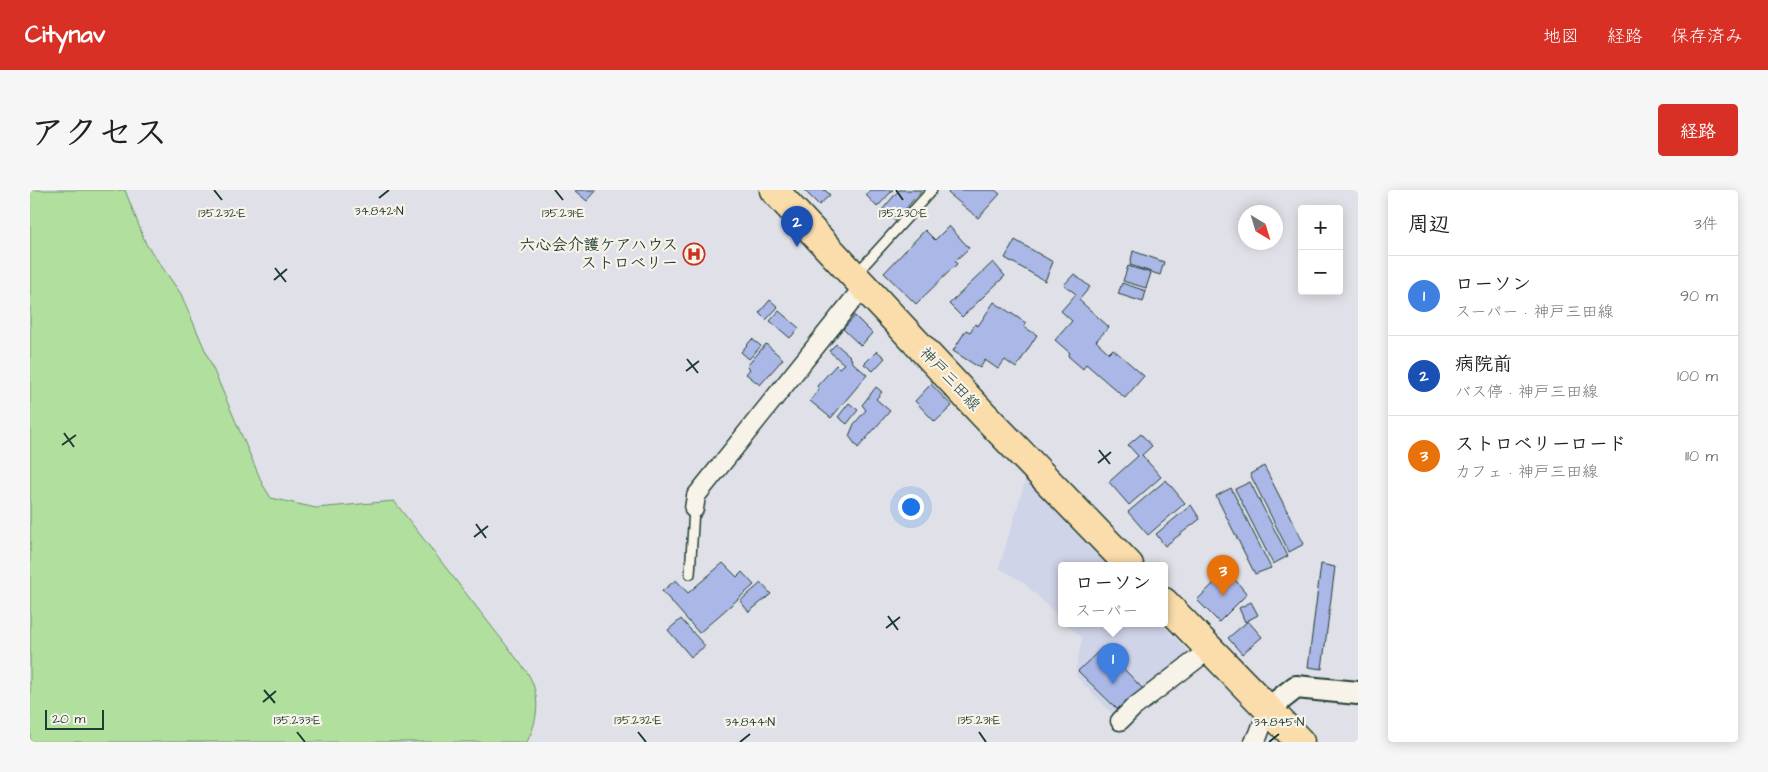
<!DOCTYPE html>
<html lang="ja">
<meta charset="utf-8">
<style>
body{margin:0;font-family:"Architects Daughter","Klee One",sans-serif;background:#f6f6f6;color:#202124}
.controls{position:absolute;right:15px;top:15px;display:grid;overflow:hidden;border-radius:5px;box-shadow:0 2px 12px #0003}
.controls button{width:45px;height:45px;display:grid;place-items:center;padding:0;border:0;border-bottom:1px solid #e0e0e0;background:#fff;color:#202124;font:25px sans-serif}
.compass{position:absolute;left:1208px;top:15px;width:45px;height:45px;border-radius:50%;background:#fff;box-shadow:0 2px 12px #0003;rotate:142deg}
.scale{position:absolute;left:15px;bottom:12px;width:59px;box-sizing:border-box;padding-left:5px;border:2px solid #1f3d34;border-top:0;font-size:14px;line-height:18px;white-space:nowrap;color:#1f3d34;-webkit-text-stroke:4px #f7f3e8;paint-order:stroke}
.you{position:absolute;left:880px;top:316px;width:18px;height:18px;margin:-12px;border:4px solid #fff;border-radius:50%;background:#1a73e8;box-shadow:0 0 0 8px #1a73e833}
.badge{display:grid;place-items:center;width:32px;height:32px;border-radius:50%;background:#d93025;color:#fff;font-size:16px;font-weight:700}
.pin{position:absolute;translate:-50% -41px;filter:drop-shadow(0 1px 2px #0008)}
.pin::after{content:'';position:absolute;top:26px;width:18px;height:15px;background:inherit;clip-path:polygon(0 0,100% 0,50% 100%)}
.popup{position:absolute;left:1028px;top:372px;width:110px;height:65px;box-sizing:border-box;display:grid;place-content:center;border-radius:5px;background:#fff;filter:drop-shadow(0 1px 4px #0005);font-size:16px;white-space:nowrap;color:#757577}
.popup b{font-size:19px;color:#202124}
.popup::after{content:'';position:absolute;left:50%;top:100%;margin-left:-10px;border:10px solid transparent;border-top-color:#fff}
.list{margin:0;padding:0;list-style:none}
h2{display:flex;justify-content:space-between;align-items:center;height:65px;margin:0;padding:0 20px;font-size:21px}
h2 small{font-size:16px;font-weight:400;color:#757577}
.list li{display:grid;grid-template-columns:32px 1fr auto;gap:15px;align-items:center;box-sizing:border-box;height:80px;padding:0 20px;border-top:1px solid #e0e0e0}
.list b{display:block;font-size:19px;white-space:nowrap}
.list p{margin:0;font-size:16px;white-space:nowrap;color:#757577}
.list em{font-size:16px;font-style:normal;color:#757577}
.map{position:relative;flex:none;width:1328px;height:552px;overflow:hidden;border-radius:5px}
header{display:flex;align-items:center;gap:30px;box-sizing:border-box;height:70px;padding:0 25px;background:#d93025;color:#fff}
header strong{font-size:24px}
nav{display:flex;gap:28px;margin-inline-start:auto;font-size:18px}
.intro{display:flex;align-items:center;justify-content:space-between;box-sizing:border-box;height:120px;padding:0 30px}
h1{margin:0;font-size:35px}
.button{padding:12px 22px;border-radius:5px;background:#d93025;color:#fff;font-size:18px;font-weight:700}
main{display:flex;gap:30px;padding:0 30px}
aside{flex:1;background:#fff;border-radius:5px;box-shadow:0 2px 12px #0003}
.map>svg:first-child{display:block}
.built{fill:#d0d4e8}
.green{fill:#b1df9e;stroke:#688e69}
.building{fill:#aab7e7;stroke:#1f3d34}
.lines{fill:none;stroke-linecap:round;stroke-linejoin:round}
.service-casing{stroke:#1f3d34;stroke-width:12}
.minor-casing{stroke:#1f3d34;stroke-width:21}
.tertiary-casing{stroke:#1f3d34;stroke-width:26}
.primary-casing{stroke:#1f3d34;stroke-width:31}
.service{stroke:#f7f3e8;stroke-width:9}
.minor{stroke:#f7f3e8;stroke-width:18}
.tertiary{stroke:#f7f3e8;stroke-width:22}
.primary{stroke:#fbddab;stroke-width:28}
.ticks{fill:none;stroke:#1f3d34;stroke-width:2}
.labels{text-anchor:middle;dominant-baseline:central;stroke-width:4.5;stroke-linejoin:round;paint-order:stroke}
.poi-label{font-size:16px;font-weight:bold;fill:#1f3d34;stroke:#f7f3e8;text-anchor:end}
.street-label{font-size:16px;fill:#1f3d34;stroke:#f7f3e8}
.ticks-label{font-size:12px;text-anchor:middle;fill:#1f3d34;stroke:#f7f3e8;stroke-width:4.5;stroke-linejoin:round;paint-order:stroke}
</style>
<header>
<strong>Citynav</strong>
<nav><a>地図</a><a>経路</a><a>保存済み</a></nav>
</header>
<div class="intro"><h1>アクセス</h1><a class="button">経路</a></div>
<main>
<div class="map">
<svg width="1328" height="552" viewBox="0 0 1328 552">
<rect width="100%" height="100%" fill="#e0e1e8"/>
<filter id="ink" filterUnits="userSpaceOnUse"><feTurbulence type="fractalNoise" baseFrequency=".02" numOctaves="2"/><feDisplacementMap in="SourceGraphic" scale="10" xChannelSelector="R" yChannelSelector="G"/><feConvolveMatrix kernelMatrix="1 2 1 2 8 2 1 2 1" color-interpolation-filters="sRGB"/></filter>
<g filter="url(#ink)">
<g class="built">
<path d="M 996,288 L 1079,375 L 1032,375 L 1032,430 L 993,392 L 969,378 Z"/>
<path d="M 1035,433 L 1132,433 L 1159,462 L 1158,471 L 1086,528 L 1046,486 L 1046,477 L 1052,448 Z"/>
</g>
<path class="green" d="M 0,0 L 95,0 L 116,54 L 151,104 L 233,295 L 241,308 L 286,318 L 364,311 L 497,482 C 511,505 509,528 497,552 L 0,552 Z"/>
<g class="building">
<path d="M 544,0 L 567,0 L 557,11 Z"/>
<path d="M 774,0 L 795,0 L 800,5 L 789,15 Z"/>
<path d="M 840,0 L 863,0 L 847,17 L 836,5 Z"/>
<path d="M 869,0 L 892,0 L 865,31 L 852,20 Z"/>
<path d="M 920,0 L 965,0 L 970,4 L 948,28 L 918,3 Z"/>
<path d="M 919,36 L 939,58 L 925,71 L 927,74 L 886,114 L 854,83 L 895,40 L 905,50 Z"/>
<path d="M 985,50 L 1023,72 L 1015,91 L 975,68 Z"/>
<path d="M 1103,61 L 1134,72 L 1130,85 L 1100,75 Z"/>
<path d="M 963,72 L 975,86 L 932,127 L 919,114 Z"/>
<path d="M 1098,76 L 1121,83 L 1116,98 L 1093,91 Z"/>
<path d="M 1044,84 L 1060,97 L 1049,110 L 1079,137 L 1066,151 L 1079,163 L 1083,159 L 1114,186 L 1095,208 L 1056,174 L 1053,179 L 1038,166 L 1040,163 L 1025,150 L 1042,131 L 1031,121 L 1046,104 L 1034,95 Z"/>
<path d="M 1092,93 L 1116,101 L 1113,112 L 1088,104 Z"/>
<path d="M 740,110 L 748,117 L 736,130 L 729,123 Z"/>
<path d="M 964,112 L 996,133 L 994,137 L 1007,145 L 986,178 L 975,170 L 968,179 L 955,170 L 950,178 L 923,161 L 936,140 L 940,142 L 945,134 L 948,136 Z"/>
<path d="M 749,121 L 769,138 L 760,148 L 740,131 Z"/>
<path d="M 825,126 L 842,143 L 831,156 L 813,139 Z"/>
<path d="M 722,149 L 731,156 L 719,169 L 711,162 Z"/>
<path d="M 736,154 L 753,169 L 730,195 L 716,184 L 720,179 L 717,176 Z"/>
<path d="M 806,154 L 820,166 L 819,167 L 822,169 L 821,171 L 837,185 L 801,228 L 780,211 L 789,199 L 787,196 L 806,175 L 809,178 L 814,174 L 799,161 Z"/>
<path d="M 847,161 L 855,168 L 843,181 L 834,174 Z"/>
<path d="M 901,194 L 922,216 L 905,232 L 885,211 Z"/>
<path d="M 846,197 L 852,202 L 846,209 L 860,221 L 828,258 L 819,246 L 824,234 L 836,220 L 832,215 Z"/>
<path d="M 819,213 L 828,220 L 817,234 L 808,227 Z"/>
<path d="M 1111,244 L 1122,256 L 1112,265 L 1131,287 L 1099,315 L 1079,292 L 1108,266 L 1098,255 Z"/>
<path d="M 1234,276 L 1274,354 L 1259,362 L 1220,284 Z"/>
<path d="M 1136,290 L 1155,313 L 1118,345 L 1098,322 Z"/>
<path d="M 1220,292 L 1258,366 L 1243,374 L 1205,299 Z"/>
<path d="M 1201,298 L 1241,378 L 1225,384 L 1186,306 Z"/>
<path d="M 1161,315 L 1170,329 L 1135,356 L 1126,344 Z"/>
<path d="M 693,373 L 707,387 L 712,382 L 724,395 L 669,443 L 632,401 L 646,390 L 658,403 Z"/>
<path d="M 1291,374 L 1305,377 L 1292,479 L 1278,477 Z"/>
<path d="M 1197,380 L 1217,404 L 1189,432 L 1167,410 Z"/>
<path d="M 731,393 L 741,404 L 719,422 L 710,411 Z"/>
<path d="M 1221,412 L 1228,425 L 1215,432 L 1209,418 Z"/>
<path d="M 651,429 L 675,456 L 661,467 L 638,440 Z"/>
<path d="M 1218,431 L 1232,447 L 1212,464 L 1198,448 Z"/>
<path d="M 1073,457 L 1113,499 L 1089,521 L 1048,481 Z"/>
</g>
<g class="lines">
<g class="service-casing">
<g id="service">
<path d="M 827,83 L 902,0"/>
<path d="M 660,384 L 664,319"/>
</g>
</g>
<g class="minor-casing">
<g id="minor">
<path d="M 664,319 L 666,306 L 834,96"/>
<path d="M 1090,531 L 1103,518 L 1180,459"/>
<path d="M 1223,552 L 1228,546 L 1238,519"/>
</g>
</g>
<g class="tertiary-casing">
<path id="tertiary" d="M 1238,519 L 1266,497 L 1328,503"/>
</g>
<g class="primary-casing">
<g id="primary">
<path d="M 744,0 L 953,224 L 1099,375"/>
<path d="M 1134,412 L 1270,552"/>
</g>
</g>
<use href="#service" class="service"/>
<use href="#minor" class="minor"/>
<use href="#tertiary" class="tertiary"/>
<use href="#primary" class="primary"/>
</g>
</g>
<path class="ticks" d="M 184,0 L 192,10M 525,0 L 533,10M 866,0 L 873,10M 349,8 L 359,0M 245,78 L 256,92M 244,90 L 257,79M 657,169 L 668,183M 656,181 L 669,171M 34,243 L 44,257M 32,255 L 46,245M 1069,260 L 1080,274M 1068,273 L 1081,262M 446,334 L 456,348M 444,347 L 458,336M 858,426 L 868,440M 856,438 L 870,427M 234,500 L 245,513M 233,512 L 246,501M 267,542 L 275,552M 608,542 L 616,552M 949,542 L 956,552M 710,552 L 720,544M 1239,552 L 1249,544"/>
<defs>
<g id="hospital-ring" transform="scale(1.125)"><circle r="9.5" fill="#f7f3e8" stroke="#c8321e" stroke-width="1.5"/><path d="M-5-5h3v3.5h4V-5h3V5h-3V1.5h-4V5h-3Z" fill="#c8321e"/></g>
</defs>
<g fill-rule="evenodd">
<use href="#hospital-ring" x="664" y="64"/>
</g>
<g class="labels">
<g class="poi-label">
<text x="648" y="55">六心会介護ケアハウス<tspan x="648" dy="18">ストロベリー</tspan></text>
</g>
<g class="street-label">
<text transform="translate(920 189) rotate(47)">神戸三田線</text>
</g>
</g>
<g class="ticks-label">
<text x="349" y="25">34.842°N</text>
<text x="192" y="27">135.232°E</text>
<text x="533" y="27">135.231°E</text>
<text x="873" y="27">135.230°E</text>
<text x="267" y="534">135.233°E</text>
<text x="608" y="534">135.232°E</text>
<text x="949" y="534">135.231°E</text>
<text x="720" y="536">34.844°N</text>
<text x="1249" y="536">34.845°N</text>
</g>
</svg>
<div class="controls">
<button>+</button>
<button>−</button>
</div>
<svg class="compass" viewBox="-18 -18 36 36"><path d="M0-13l5 13h-10z" fill="#e53935"/><path d="M0 13l5-13h-10z" fill="#757577"/></svg>
<div class="scale">20 m</div>
<div class="you"></div>
<div class="pin badge" style="left:1083px;top:494px;background:#3f7fe0">1</div>
<div class="popup"><b>ローソン</b>スーパー</div>
<div class="pin badge" style="left:767px;top:57px;background:#1a4fb4">2</div>
<div class="pin badge" style="left:1193px;top:406px;background:#e8710a">3</div>
</div>
<aside>
<h2>周辺<small>3件</small></h2>
<ul class="list">
<li><span class="badge" style="background:#3f7fe0">1</span><div><b>ローソン</b><p>スーパー · 神戸三田線</p></div><em>90 m</em></li>
<li><span class="badge" style="background:#1a4fb4">2</span><div><b>病院前</b><p>バス停 · 神戸三田線</p></div><em>100 m</em></li>
<li><span class="badge" style="background:#e8710a">3</span><div><b>ストロベリーロード</b><p>カフェ · 神戸三田線</p></div><em>110 m</em></li>
</ul>
</aside>
</main>
